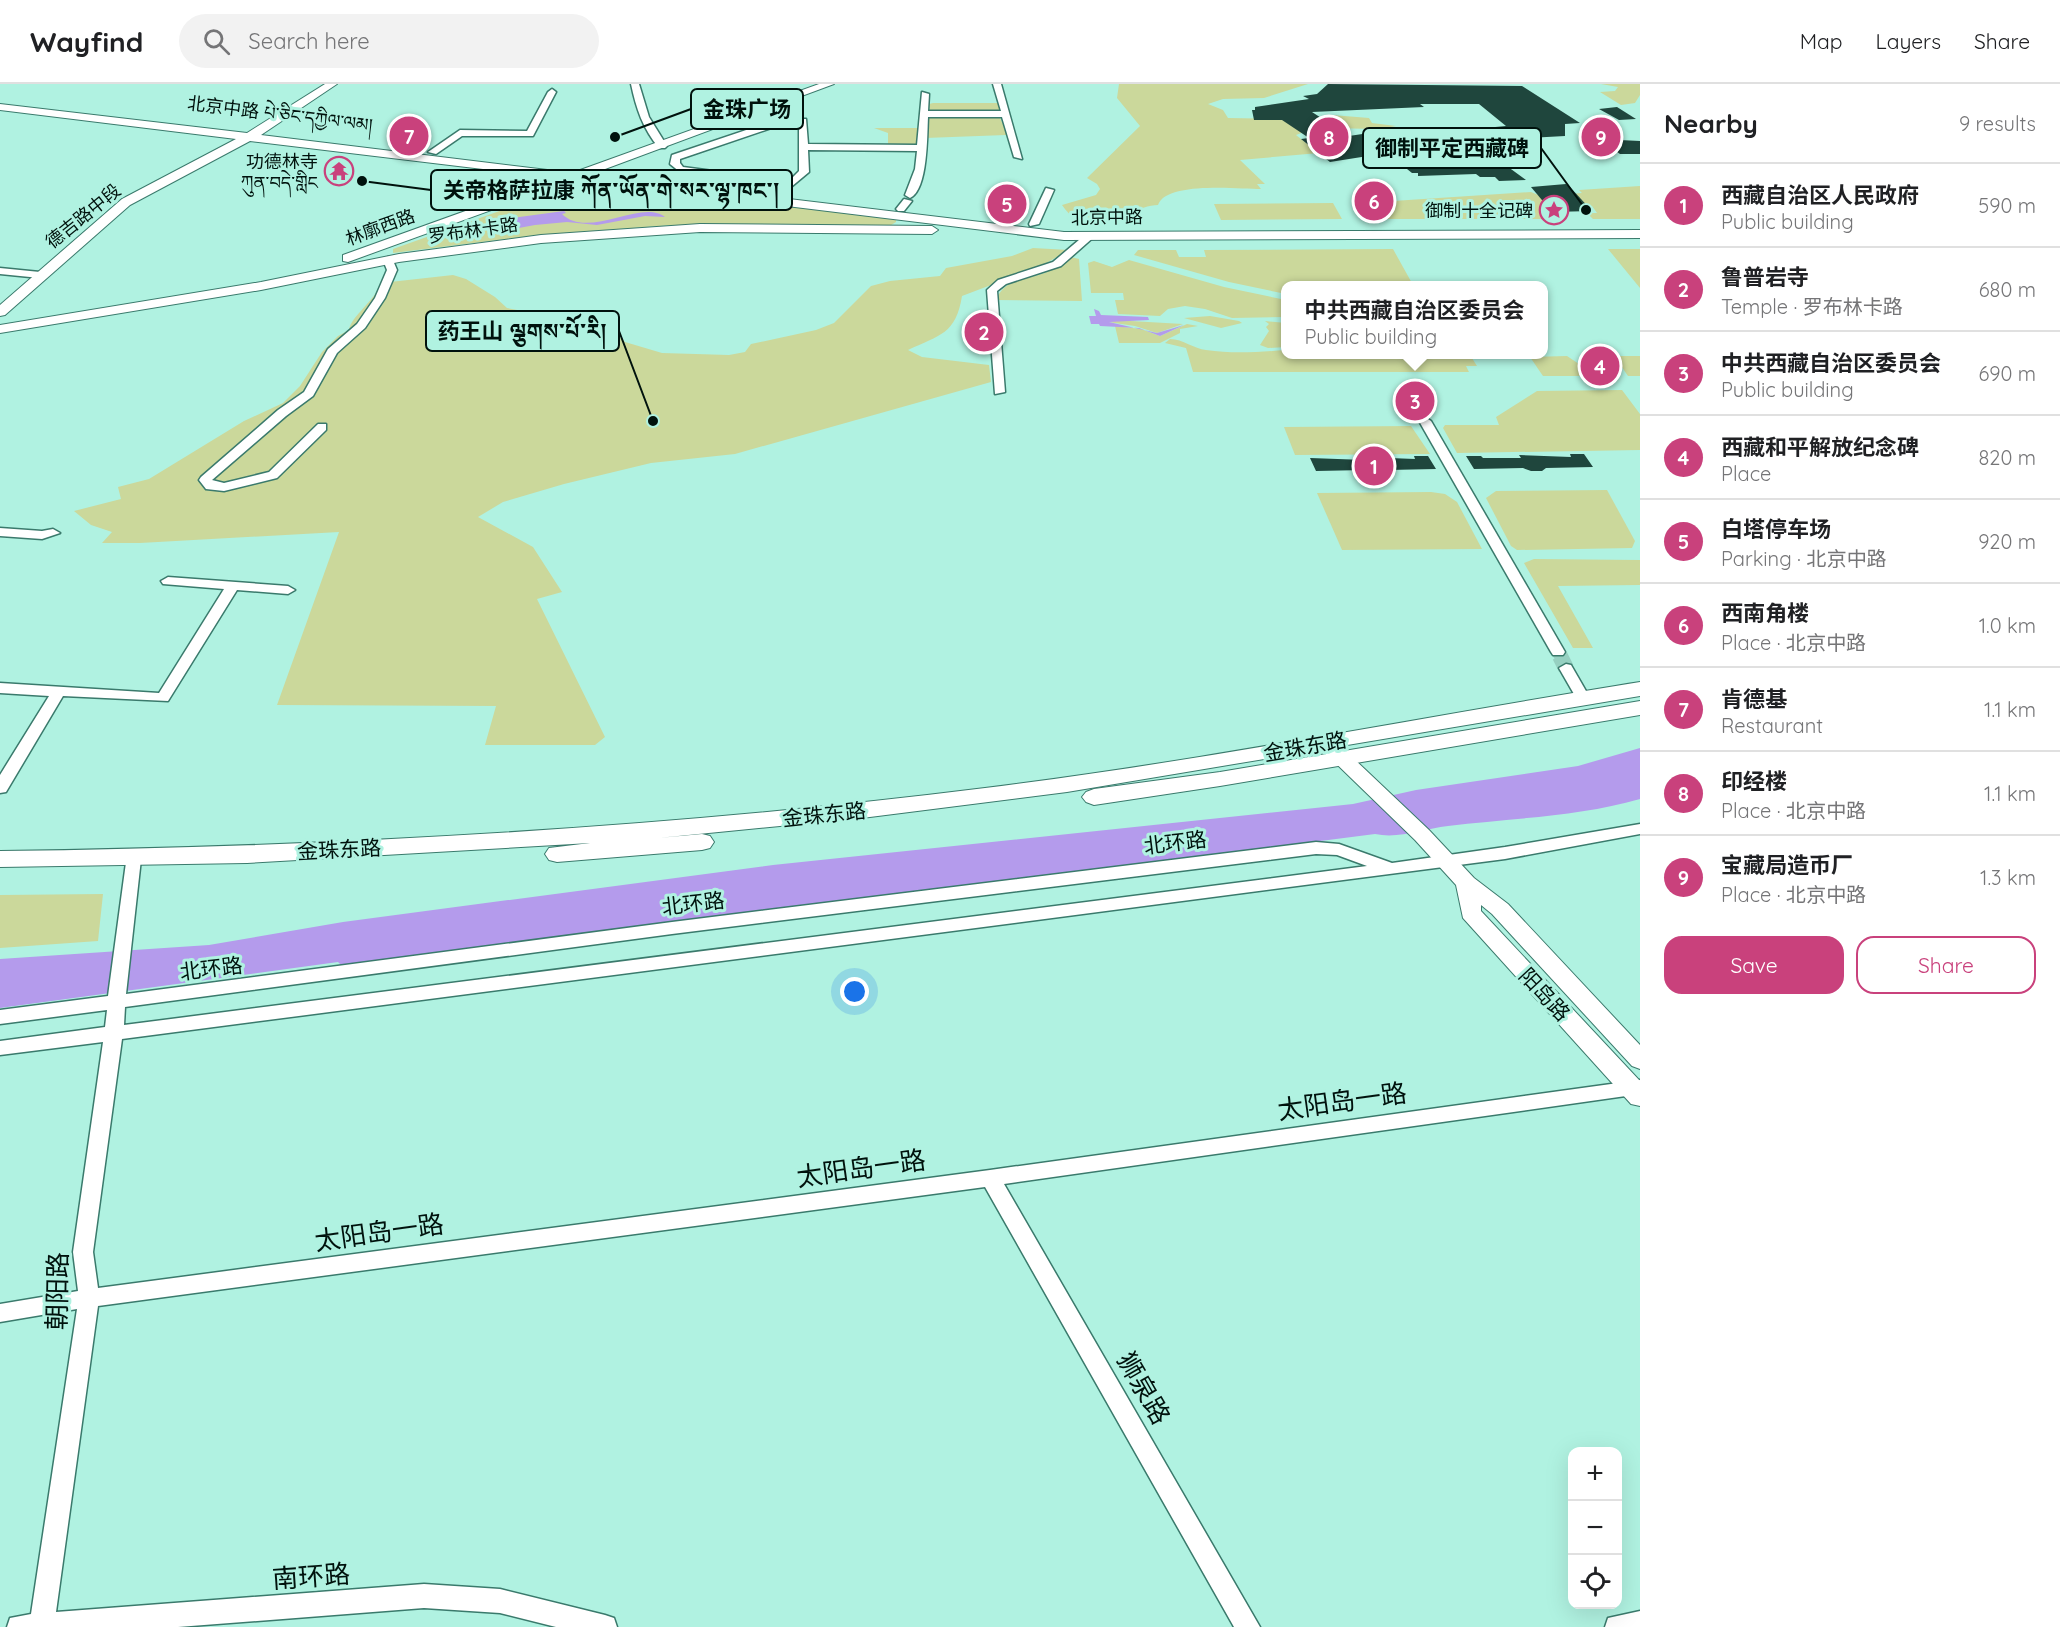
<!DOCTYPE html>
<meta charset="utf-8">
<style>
body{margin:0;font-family:Quicksand,"Noto Sans SC","Noto Serif Tibetan",sans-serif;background:#f2f2f2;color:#202124}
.controls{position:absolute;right:18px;bottom:18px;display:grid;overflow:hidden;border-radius:12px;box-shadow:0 6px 24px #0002}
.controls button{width:54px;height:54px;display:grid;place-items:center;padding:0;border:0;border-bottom:2px solid #e0e0e0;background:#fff;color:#202124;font:30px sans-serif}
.you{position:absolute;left:855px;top:908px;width:21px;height:21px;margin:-15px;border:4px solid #fff;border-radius:50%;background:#1a73e8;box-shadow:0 0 0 9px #1a73e833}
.badge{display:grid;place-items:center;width:39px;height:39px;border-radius:50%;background:#c9417c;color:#fff;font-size:20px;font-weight:700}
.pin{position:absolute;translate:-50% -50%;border:3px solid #fff;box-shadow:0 2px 6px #0006}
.popup{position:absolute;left:1281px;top:197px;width:267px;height:78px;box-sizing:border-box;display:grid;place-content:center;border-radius:12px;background:#fff;filter:drop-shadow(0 2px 4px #0005);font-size:20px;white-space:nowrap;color:#757577}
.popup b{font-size:22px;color:#202124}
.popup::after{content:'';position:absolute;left:50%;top:100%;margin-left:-12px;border:12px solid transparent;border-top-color:#fff}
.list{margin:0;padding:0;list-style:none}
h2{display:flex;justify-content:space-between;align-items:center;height:78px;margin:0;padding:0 24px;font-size:26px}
h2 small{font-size:20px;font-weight:400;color:#757577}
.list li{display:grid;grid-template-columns:39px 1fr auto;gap:18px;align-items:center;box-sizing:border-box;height:84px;padding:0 24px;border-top:2px solid #e0e0e0}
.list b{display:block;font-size:22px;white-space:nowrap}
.list p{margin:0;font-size:20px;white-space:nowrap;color:#757577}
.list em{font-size:20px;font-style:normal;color:#757577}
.actions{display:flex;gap:12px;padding:18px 24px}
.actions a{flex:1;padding:14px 0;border:2px solid #c9417c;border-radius:18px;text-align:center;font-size:21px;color:#c9417c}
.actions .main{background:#c9417c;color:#fff}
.icon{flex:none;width:33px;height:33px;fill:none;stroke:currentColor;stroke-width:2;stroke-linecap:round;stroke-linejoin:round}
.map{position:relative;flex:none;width:1640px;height:1543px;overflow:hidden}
header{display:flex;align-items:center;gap:36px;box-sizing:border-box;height:84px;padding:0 30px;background:#fff;border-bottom:2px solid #e0e0e0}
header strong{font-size:28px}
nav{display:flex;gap:33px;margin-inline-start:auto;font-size:21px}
.search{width:420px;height:54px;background:#f2f2f2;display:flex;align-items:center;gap:15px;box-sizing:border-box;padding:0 21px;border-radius:33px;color:#757577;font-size:22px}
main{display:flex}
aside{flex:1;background:#fff}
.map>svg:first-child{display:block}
.green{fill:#cbd89b}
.water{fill:#b49bec}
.building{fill:#1f463d;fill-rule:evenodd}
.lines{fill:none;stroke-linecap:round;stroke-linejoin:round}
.minor-tunnel-far1{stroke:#96d0c1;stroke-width:13;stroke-dasharray:13 6;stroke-linecap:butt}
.minor-tunnel{stroke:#96d0c1;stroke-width:16;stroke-dasharray:16 8;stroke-linecap:butt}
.minor-casing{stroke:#3a7a6c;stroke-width:3}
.major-casing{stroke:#3a7a6c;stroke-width:2}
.highway-casing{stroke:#3a7a6c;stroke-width:2}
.minor{fill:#fff;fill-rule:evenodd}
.major{fill:#fff;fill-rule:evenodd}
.highway{fill:#fff;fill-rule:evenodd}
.labels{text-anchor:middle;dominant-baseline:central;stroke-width:6;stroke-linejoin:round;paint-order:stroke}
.far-street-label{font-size:18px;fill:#00120d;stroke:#b0f2e1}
.far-poi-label{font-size:18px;fill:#00120d;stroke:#b0f2e1;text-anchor:end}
.street-label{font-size:21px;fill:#00120d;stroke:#b0f2e1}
.near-street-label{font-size:26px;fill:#00120d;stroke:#b0f2e1}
.leader{fill:none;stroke:#00120d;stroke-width:2}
.callout-dot{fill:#00120d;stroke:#b0f2e1;stroke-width:2}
.callout{fill:#b0f2e1;stroke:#00120d;stroke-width:2}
.callout-label{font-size:22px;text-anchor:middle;font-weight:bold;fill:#00120d}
</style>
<header>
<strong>Wayfind</strong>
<div class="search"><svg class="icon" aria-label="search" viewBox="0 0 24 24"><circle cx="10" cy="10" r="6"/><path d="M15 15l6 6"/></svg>Search here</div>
<nav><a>Map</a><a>Layers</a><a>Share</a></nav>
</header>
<main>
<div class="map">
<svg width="1640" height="1543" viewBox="0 0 1640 1543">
<rect width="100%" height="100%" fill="#b0f2e1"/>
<g class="green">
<path d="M 1119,0 L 1308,0 L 1264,14 L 1223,15 L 1208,20 L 1223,26 L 1228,34 L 1289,35 L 1313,40 L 1332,31 L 1369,34 L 1372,39 L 1396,42 C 1363,49 1329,39 1296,51 L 1319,69 L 1240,76 L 1265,100 L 1257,100 L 1261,105 C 1239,105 1166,97 1158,121 C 1132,121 1086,159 1062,121 L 1096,111 L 1100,105 L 1097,100 L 1087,94 L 1140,42 L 1117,14 Z"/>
<path d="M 1601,0 L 1640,0 L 1640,11 L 1635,19 L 1621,21 L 1600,8 L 1615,7 L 1618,3 Z"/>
<path d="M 933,19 L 998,19 L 1000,27 L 930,28 L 929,20 Z"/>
<path d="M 929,32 L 999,32 L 1010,55 L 1006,51 L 925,54 Z"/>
<path d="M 874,44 L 918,44 L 916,61 L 888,60 L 888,49 Z"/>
<path d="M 610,100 L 890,134 L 896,135 L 896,138 L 888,143 L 673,141 L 538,151 L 393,169 L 393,165 L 547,110 L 573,103 Z"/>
<path d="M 1640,102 L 1640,135 L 1593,135 L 1587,129 L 1597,129 L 1592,122 L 1579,122 L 1570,110 L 1582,109 L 1579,106 Z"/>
<path d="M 1531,108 L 1543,113 L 1551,121 L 1541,122 L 1548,130 L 1561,130 L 1565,135 L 1369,135 L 1360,123 L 1396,121 L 1393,117 Z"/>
<path d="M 1333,119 L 1342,135 L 1221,136 L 1214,120 Z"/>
<path d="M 1033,164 L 1069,166 L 1041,182 L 962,212 C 956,250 940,251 908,266 L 922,273 L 989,281 L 991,298 L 735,370 L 651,379 L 564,400 L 503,418 L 478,433 L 533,463 L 562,508 L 537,515 L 605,653 L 595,661 L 485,661 L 496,622 L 277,621 L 339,448 L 140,459 L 102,459 L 112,448 L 91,441 L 74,427 L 121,415 L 118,403 L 149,395 L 244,337 L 283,319 L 300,302 L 322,268 L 338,252 L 349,246 C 351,232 375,217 381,199 L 453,191 L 466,195 L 495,213 L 507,224 L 600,242 L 613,247 L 625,258 L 662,269 L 729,271 L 745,268 L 751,260 L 816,246 L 834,239 L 871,202 L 890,197 L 940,192 L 946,184 L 1012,172 Z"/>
<path d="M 1393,165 L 1413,201 L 1286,202 L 1286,210 L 1229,198 L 1134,171 L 1138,166 L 1176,166 L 1179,173 L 1206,173 L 1204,166 Z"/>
<path d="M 1608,165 L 1640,165 L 1640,204 Z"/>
<path d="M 1071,173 L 1079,175 L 1082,217 L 996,216 C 1004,194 1027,196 1047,188 C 1055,184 1063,179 1071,173 Z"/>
<path d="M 1129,176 L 1224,203 L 1286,216 L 1286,233 L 1232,234 L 1205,225 L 1185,222 L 1168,225 L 1160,232 L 1118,230 L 1115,216 L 1124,216 L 1123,209 L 1091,209 L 1088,179 L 1094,177 L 1112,183 Z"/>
<path d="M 1210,232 L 1239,237 L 1242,239 L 1221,244 L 1184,234 Z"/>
<path d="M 1113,236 L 1183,240 L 1157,249 L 1135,242 L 1108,238 Z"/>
<path d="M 1265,237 L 1286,239 L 1286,263 L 1268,264 L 1260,261 L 1269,247 L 1266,243 L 1269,240 Z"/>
<path d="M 1187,240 L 1198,242 L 1180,245 L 1180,249 L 1160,259 L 1119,259 L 1115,242 L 1141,245 L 1160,252 Z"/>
<path d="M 1170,255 C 1183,255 1194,265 1206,266 C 1233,270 1259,268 1286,266 L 1286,270 L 1470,271 L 1477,282 L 1466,282 L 1469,288 L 1193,288 L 1186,264 L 1165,259 Z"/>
<path d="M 1567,272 L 1579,280 L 1587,292 L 1543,292 L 1530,273 Z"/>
<path d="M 1602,272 L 1640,272 L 1640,292 L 1628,292 L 1617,276 Z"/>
<path d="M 1622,306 L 1640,330 L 1640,366 L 1457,369 L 1443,344 L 1445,341 L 1499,341 L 1496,333 L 1537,307 Z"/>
<path d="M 1411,342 L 1430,370 L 1295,371 L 1284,343 Z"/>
<path d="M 1607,406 L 1635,457 L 1632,464 L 1517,466 L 1511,462 L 1486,414 L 1496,407 Z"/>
<path d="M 1431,408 L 1445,410 L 1457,418 L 1482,465 L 1342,466 L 1317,409 Z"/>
<path d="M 1534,475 L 1640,476 L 1640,501 L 1558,502 L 1593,564 L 1573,564 L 1524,479 Z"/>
<path d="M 103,810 L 98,857 L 0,864 L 0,811 Z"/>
</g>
<g class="water">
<path d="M 564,127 L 566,129 L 562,130 C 588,156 642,114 665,133 L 645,132 L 597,141 L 567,138 L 535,141 L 487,150 L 495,144 L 505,142 L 512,134 Z"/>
<path d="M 1094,225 L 1099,227 L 1101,231 L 1148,233 L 1149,236 L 1109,238 L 1157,249 L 1184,241 L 1160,252 L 1139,244 L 1100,242 L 1099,240 L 1091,240 L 1089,232 L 1096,232 Z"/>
<path d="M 1640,664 L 1640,715 C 1578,733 1512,734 1448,742 C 1423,745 1399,755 1375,750 L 342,882 L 338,878 L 0,924 L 0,875 L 209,861 L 343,838 L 773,781 L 1353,720 L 1416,706 L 1578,682 Z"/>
</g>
<g class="building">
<path d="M 1328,0 L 1522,2 L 1580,39 L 1565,40 L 1565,52 L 1477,57 L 1481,61 L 1478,61 L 1526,96 L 1499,97 L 1495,93 L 1480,93 L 1476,90 L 1418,92 L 1418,89 L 1412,89 L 1387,69 L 1330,78 L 1301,55 L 1309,54 L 1282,36 L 1254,36 L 1252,26 L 1255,26 L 1255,23 L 1309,15 L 1303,12 L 1317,10 ZM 1420,20 L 1479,20 L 1506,42 L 1421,50 L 1409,43 L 1349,52 L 1312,28 L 1424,23 Z"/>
<path d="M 1617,23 L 1636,35 L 1619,36 L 1599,25 Z"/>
<path d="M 1599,55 L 1640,57 L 1640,70 L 1620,70 Z"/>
<path d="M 1566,100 L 1570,103 L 1592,127 L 1552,128 L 1531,103 Z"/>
<path d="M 1395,309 L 1426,309 L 1434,325 L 1404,325 Z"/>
<path d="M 1570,370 L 1584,370 L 1593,383 L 1546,384 L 1542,387 L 1531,387 L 1523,384 L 1474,385 L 1466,372 L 1481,372 L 1483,374 L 1521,374 L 1519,371 L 1571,373 Z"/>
<path d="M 1414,372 L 1428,372 L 1436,385 L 1388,386 L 1384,389 L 1365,386 L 1316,387 L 1310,374 L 1365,376 L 1363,373 L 1415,375 Z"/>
</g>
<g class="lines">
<path class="minor-tunnel-far1" d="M 1558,568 L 1561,573"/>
<path class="minor-tunnel" d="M 1560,572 L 1566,584"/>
<g class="minor-casing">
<g id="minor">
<path d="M 631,0 L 639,0 L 649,33 L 667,62 L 665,64 L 659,64 C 643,45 636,24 631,0 Z"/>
<path d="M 993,0 L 1001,0 L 1022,75 L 1014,73 L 1002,33 L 928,33 C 927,51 928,106 910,114 L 905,111 L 915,85 L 917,67 L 808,66 L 809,88 L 791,103 L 680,88 L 670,80 L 672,71 L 779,35 L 806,35 L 808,60 L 917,61 L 922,8 L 929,10 L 928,27 L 1001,27 ZM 783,40 L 799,40 L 799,87 L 789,97 L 683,83 L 680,79 L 680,75 Z"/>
<path d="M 552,5 L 556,8 L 533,52 L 462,52 L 436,70 L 428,68 L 460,46 L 527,47 L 548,8 Z"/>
<path d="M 1046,104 L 1054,106 L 1039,140 L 1030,142 L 1029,140 Z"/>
<path d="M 904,115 L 912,117 L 904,127 L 898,127 L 896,125 Z"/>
<path d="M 1086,150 L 1095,152 L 1061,182 L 1006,200 L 997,207 L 1005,308 L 995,310 L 987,206 L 998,196 L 1053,178 Z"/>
<path d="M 388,173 L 392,174 L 397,186 L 385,214 L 365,244 L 337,269 L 313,312 L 286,332 L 212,396 L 224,399 L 269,388 L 318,340 L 326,340 L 326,346 L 277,394 L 224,407 L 206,405 L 199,396 L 201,393 L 278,326 L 304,308 L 328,265 L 357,240 L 375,214 L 387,186 L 383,176 Z"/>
<path d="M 0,184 L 40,188 L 45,191 L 40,194 L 0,190 Z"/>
<path d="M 1425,333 L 1431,337 L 1565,568 L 1563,571 L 1553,571 L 1551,568 L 1419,337 Z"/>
<path d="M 0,444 L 42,447 L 53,445 L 60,449 L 42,455 L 0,452 Z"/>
<path d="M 168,493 L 288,502 L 295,506 L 288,510 L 237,506 L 168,617 L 63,612 L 6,708 L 0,709 L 0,691 L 49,612 L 0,609 L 0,599 L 159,609 L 224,505 L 163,500 L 161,497 Z"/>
<path d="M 1566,580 L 1571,581 L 1590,614 L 1588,617 L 1583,619 L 1578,617 L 1559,584 Z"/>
<path d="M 1640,740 L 1640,750 L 1505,775 L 122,955 L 93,1168 L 98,1204 L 990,1086 L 1640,996 L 1640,1010 L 1004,1100 L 1260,1543 L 1234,1543 L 985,1103 L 98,1222 L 56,1528 L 424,1500 L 500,1505 L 605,1531 L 614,1534 L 617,1543 L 556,1543 L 500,1529 L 424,1524 L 178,1543 L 7,1543 L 10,1534 L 31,1530 L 77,1225 L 0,1238 L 0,1220 L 78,1207 L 73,1168 L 103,958 L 0,971 L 0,957 L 105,943 L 107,926 L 0,940 L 0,926 L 108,912 L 127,771 L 133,769 L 141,775 L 126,910 L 672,838 L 1316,758 L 1339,760 L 1392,779 L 1505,763 ZM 1316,770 L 1337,771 L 1367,782 L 124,941 L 125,923 L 672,850 Z"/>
<path d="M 1640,1527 L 1640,1543 L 1605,1543 L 1608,1534 Z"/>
</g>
</g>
<g class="major-casing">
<g id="major">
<path d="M 325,0 L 337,0 L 261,51 L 572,89 L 819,0 L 834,0 L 589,91 L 1064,148 L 1640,146 L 1640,154 L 1064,156 L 574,96 L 348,178 L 343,177 L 343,171 L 557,94 L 250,57 L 130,121 L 5,231 L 0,232 L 0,221 L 122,115 L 236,55 L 0,26 L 0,20 L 247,49 Z"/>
<path d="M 700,140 L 932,142 L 938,146 L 932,150 L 700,148 L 541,159 L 399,178 L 261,206 L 0,249 L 0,241 L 261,198 L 399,170 L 541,151 Z"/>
<path d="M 1326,653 L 1333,655 L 1429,746 L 1474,794 L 1508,820 L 1640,961 L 1640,985 L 1632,982 L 1492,830 L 1481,821 L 1481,827 L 1640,997 L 1640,1022 L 1631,1020 L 1463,834 L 1456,801 L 1415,756 L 1319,663 L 1316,659 L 1319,655 Z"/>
</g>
</g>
<g class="highway-casing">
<g id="highway">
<path d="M 1640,598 L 1640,612 L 1067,708 L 862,734 L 658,754 L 702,750 L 710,752 L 714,758 L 710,764 L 702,766 L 557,778 L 549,776 L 545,770 L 549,764 L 590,759 L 247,779 L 0,783 L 0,767 C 329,763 658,745 985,704 C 1204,677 1421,633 1640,598 Z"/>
<path d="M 1640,617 L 1640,631 L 1220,702 L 1094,721 L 1086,718 L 1082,713 L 1086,708 L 1094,705 L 1220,688 Z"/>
</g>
</g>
<use href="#minor" class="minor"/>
<use href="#major" class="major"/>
<use href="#highway" class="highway"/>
</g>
<defs>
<g id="temple-ring" transform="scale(1.5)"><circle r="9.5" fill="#b0f2e1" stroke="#c9417c" stroke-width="1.5"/><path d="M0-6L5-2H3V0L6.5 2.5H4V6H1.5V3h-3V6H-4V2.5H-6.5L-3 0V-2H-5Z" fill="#c9417c"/></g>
<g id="sight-ring" transform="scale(1.5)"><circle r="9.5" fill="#b0f2e1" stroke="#c9417c" stroke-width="1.5"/><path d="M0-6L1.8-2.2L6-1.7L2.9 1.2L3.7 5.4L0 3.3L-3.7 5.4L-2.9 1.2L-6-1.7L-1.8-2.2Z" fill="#c9417c"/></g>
</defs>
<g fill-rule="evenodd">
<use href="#temple-ring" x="339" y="87"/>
<use href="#sight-ring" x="1554" y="126"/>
</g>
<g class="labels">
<g class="far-street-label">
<text transform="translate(280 30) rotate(7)">北京中路 པེ་ཅིང་དཀྱིལ་ལམ།</text>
<text transform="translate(83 132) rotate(-39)">德吉路中段</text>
<text transform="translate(1107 133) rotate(-1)">北京中路</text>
<text transform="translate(380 143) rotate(-20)">林廓西路</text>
<text transform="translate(473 146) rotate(-8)">罗布林卡路</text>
</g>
<g class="far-poi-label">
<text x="318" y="77">功德林寺<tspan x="318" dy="21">ཀུན་བདེ་གླིང</tspan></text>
<text x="1533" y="126">御制十全记碑</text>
</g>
<g class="street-label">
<text transform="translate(1305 662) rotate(-10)">金珠东路</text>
<text transform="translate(824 730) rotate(-6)">金珠东路</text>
<text transform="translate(1175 758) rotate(-7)">北环路</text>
<text transform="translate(339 765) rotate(-3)">金珠东路</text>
<text transform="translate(693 819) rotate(-7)">北环路</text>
<text transform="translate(211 884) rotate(-7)">北环路</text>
<text transform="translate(1545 910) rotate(47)">阳岛路</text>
</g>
<g class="near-street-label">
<text transform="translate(1342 1017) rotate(-8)">太阳岛一路</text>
<text transform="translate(861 1084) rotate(-8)">太阳岛一路</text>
<text transform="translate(379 1148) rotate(-8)">太阳岛一路</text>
<text transform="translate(57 1207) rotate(-89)">朝阳路</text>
<text transform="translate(1144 1304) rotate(60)">狮泉路</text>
<text transform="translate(311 1492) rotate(-4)">南环路</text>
</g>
</g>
<path class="leader" d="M615 53L691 25M1586 126L1541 64M362 97L431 106M653 337L619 247"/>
<g class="callout-dot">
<circle cx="615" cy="53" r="6"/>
<circle cx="1586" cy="126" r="6"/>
<circle cx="362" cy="97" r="6"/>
<circle cx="653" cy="337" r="6"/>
</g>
<g class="callout">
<rect x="691" y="5" width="112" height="40" rx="6"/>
<rect x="1363" y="44" width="178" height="40" rx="6"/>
<rect x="431" y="86" width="361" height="40" rx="6"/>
<rect x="426" y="227" width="193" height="40" rx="6"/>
</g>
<g class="callout-label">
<text x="747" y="33">金珠广场</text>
<text x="1452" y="72">御制平定西藏碑</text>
<text x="611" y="114">关帝格萨拉康 ཀོན་ཡོན་གེ་སར་ལྷ་ཁང་།</text>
<text x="522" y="255">药王山 ལྕགས་པོ་རི།</text>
</g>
</svg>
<div class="controls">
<button>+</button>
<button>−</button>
<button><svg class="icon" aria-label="locate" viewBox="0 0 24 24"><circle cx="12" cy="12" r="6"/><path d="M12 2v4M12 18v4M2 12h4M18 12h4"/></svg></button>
</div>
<div class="you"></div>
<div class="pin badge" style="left:1374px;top:382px">1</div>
<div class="pin badge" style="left:984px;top:248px">2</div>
<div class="pin badge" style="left:1415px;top:317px">3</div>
<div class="popup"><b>中共西藏自治区委员会</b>Public building</div>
<div class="pin badge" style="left:1600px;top:282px">4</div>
<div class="pin badge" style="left:1007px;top:120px">5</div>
<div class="pin badge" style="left:1374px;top:117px">6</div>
<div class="pin badge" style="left:409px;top:52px">7</div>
<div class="pin badge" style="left:1329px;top:53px">8</div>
<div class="pin badge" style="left:1601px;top:53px">9</div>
</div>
<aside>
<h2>Nearby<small>9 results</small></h2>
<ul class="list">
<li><span class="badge">1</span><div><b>西藏自治区人民政府</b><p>Public building</p></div><em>590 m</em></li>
<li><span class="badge">2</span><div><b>鲁普岩寺</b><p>Temple · 罗布林卡路</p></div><em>680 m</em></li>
<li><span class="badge">3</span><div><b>中共西藏自治区委员会</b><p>Public building</p></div><em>690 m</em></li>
<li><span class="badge">4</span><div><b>西藏和平解放纪念碑</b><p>Place</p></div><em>820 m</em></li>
<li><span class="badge">5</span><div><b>白塔停车场</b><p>Parking · 北京中路</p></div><em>920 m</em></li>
<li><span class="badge">6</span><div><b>西南角楼</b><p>Place · 北京中路</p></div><em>1.0 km</em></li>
<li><span class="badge">7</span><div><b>肯德基</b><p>Restaurant</p></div><em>1.1 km</em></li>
<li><span class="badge">8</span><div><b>印经楼</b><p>Place · 北京中路</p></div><em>1.1 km</em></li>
<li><span class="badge">9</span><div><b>宝藏局造币厂</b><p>Place · 北京中路</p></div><em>1.3 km</em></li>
</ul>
<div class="actions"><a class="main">Save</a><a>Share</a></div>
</aside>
</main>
